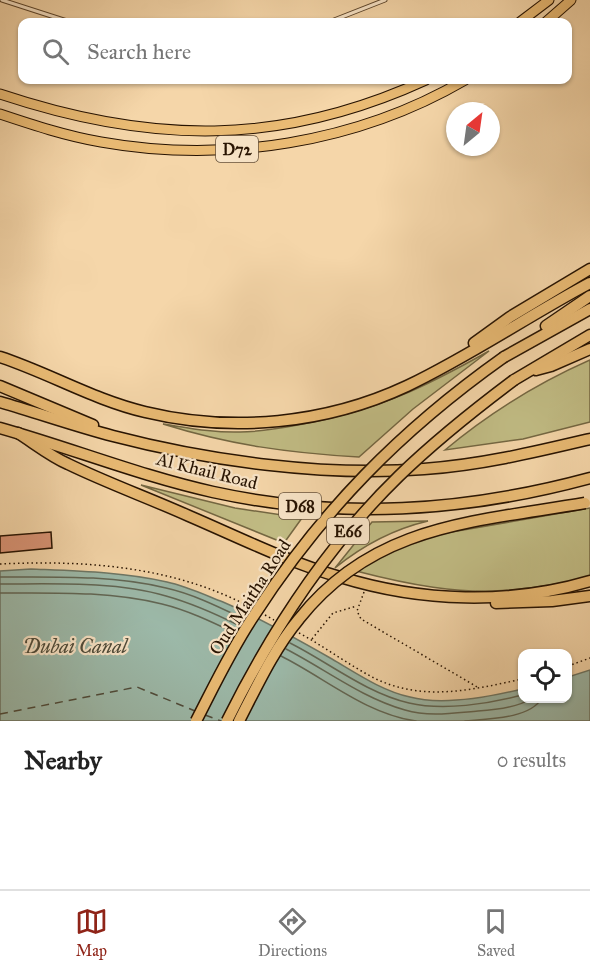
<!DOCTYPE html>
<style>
body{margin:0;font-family:"IM FELL Great Primer",serif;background:#f2f2f2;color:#222}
.controls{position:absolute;right:18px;bottom:18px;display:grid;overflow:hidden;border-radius:12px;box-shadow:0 2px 4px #0004}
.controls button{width:54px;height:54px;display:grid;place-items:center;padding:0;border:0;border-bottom:2px solid #e0e0e0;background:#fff;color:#222;font:30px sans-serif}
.compass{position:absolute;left:446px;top:102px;width:54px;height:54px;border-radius:50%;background:#fff;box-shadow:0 2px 4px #0004;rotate:29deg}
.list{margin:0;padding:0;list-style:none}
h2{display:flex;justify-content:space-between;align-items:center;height:78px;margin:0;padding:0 24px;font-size:26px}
h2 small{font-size:20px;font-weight:400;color:#767676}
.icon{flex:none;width:33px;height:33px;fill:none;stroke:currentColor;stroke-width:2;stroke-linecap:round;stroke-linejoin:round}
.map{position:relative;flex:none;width:590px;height:721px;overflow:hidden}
.search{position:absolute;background:#fff;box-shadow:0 2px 4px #0004;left:18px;right:18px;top:18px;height:66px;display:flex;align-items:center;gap:15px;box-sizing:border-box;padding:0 21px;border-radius:12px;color:#767676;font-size:22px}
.sheet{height:168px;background:#fff}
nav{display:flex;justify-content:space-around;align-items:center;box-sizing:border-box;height:84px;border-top:2px solid #e0e0e0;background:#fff;font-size:16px;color:#767676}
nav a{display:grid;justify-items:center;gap:3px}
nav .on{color:#8f2418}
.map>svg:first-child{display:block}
.green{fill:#c1bc84;stroke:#746742;stroke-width:1.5}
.water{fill:#9cb9a9;stroke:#6d7665;stroke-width:1.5}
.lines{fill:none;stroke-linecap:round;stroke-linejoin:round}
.shore{stroke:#616654;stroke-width:1.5}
.ferry{stroke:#4f4c3b;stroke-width:1.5;stroke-dasharray:8 6;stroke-linecap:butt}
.building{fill:#da9476;stroke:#261200;stroke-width:1.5}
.service-casing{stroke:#5a432a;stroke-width:5}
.primary-casing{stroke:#261200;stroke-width:11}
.motorway-casing{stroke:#261200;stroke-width:13}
.path{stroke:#261200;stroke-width:1.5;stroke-dasharray:1.5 3;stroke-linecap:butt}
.service{stroke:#f8e4c7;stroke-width:3}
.primary{stroke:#eabb74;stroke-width:9}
.motorway{stroke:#eabb74;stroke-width:10}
.motorway-bridge-casing{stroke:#261200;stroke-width:13;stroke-linecap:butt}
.motorway-bridge{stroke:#eabb74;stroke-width:10}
.labels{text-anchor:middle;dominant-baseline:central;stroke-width:4.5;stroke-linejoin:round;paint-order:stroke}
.shield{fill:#f8e4c7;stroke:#65513c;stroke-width:1.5}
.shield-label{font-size:16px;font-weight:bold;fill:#261200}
.street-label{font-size:18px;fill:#261200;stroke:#f8e4c7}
.water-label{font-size:20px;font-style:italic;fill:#4f4c3b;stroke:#f8e4c7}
</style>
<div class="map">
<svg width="590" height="721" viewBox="0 0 590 721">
<rect width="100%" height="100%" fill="#f5d6a9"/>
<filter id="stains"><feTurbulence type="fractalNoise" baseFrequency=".00333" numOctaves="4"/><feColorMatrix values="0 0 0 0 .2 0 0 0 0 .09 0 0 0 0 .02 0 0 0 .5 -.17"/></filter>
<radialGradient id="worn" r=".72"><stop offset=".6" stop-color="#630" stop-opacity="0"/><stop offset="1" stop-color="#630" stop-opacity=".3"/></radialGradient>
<g class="green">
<path d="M 489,351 L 413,409 L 359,457 C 289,453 230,445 163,424 C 189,428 214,433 240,432 C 262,432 282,428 303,424 C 376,411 425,387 489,351 Z"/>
<path d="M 590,360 L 590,422 L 523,439 L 445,450 C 488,414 538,383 590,360 Z"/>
<path d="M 141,485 L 235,508 L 302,518 L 284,543 Z"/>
<path d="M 590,508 L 590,576 L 580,580 C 557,584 534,588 511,590 C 460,595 406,584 356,571 L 397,548 L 440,534 Z"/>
<path d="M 428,521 C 394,529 362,546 335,568 L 372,522 Z"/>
</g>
<path class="water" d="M 31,569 C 77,571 123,572 167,582 C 186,586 205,595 223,602 C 260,618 297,639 332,659 C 356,673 382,691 410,697 C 443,706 489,697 522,689 L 522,698 L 568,698 L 568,677 L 590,670 L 590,721 L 0,721 L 0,571 Z"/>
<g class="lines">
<g class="shore">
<path d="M 0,577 C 55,577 112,575 166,588 C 193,594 219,607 244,619"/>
<path d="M 0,584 C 53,584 116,581 166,596 C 191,603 216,614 240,626"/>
<path d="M 0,593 C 54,593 109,591 162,604 C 187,610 212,622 235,633"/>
<path d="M 290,643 C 328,662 366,693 409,703 C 443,711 489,704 522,695"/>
<path d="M 286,649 C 325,669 362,698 405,710 C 428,717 454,713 478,711 C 494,710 518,708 532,698"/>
<path d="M 281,656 C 325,678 366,714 416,721"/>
<path d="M 465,721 C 487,719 530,719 542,698"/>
</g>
<g class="ferry">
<path d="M 0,714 L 137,687 L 195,711"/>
<path d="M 205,715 L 221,721"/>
</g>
</g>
<path class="building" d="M 51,532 L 52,548 L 0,553 L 0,536 Z"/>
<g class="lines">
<g class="service-casing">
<g id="service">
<path d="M 2,0 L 70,22"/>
<path d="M 329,22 L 385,0"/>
</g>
</g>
<g class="primary-casing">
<g id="primary">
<path d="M 520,22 L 549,0"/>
<path d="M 546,22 L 571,0"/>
<path d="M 0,94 C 150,144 280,147 426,80"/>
<path d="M 0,114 C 33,125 66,136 101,142 C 224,164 357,143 465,80"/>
</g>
</g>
<g class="motorway-casing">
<g id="motorway">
<path d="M 546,326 L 590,296"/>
<path d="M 474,343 L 510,317 L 590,269"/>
<path d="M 0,357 C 49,373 94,400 145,412 C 232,433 326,424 407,386 C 470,356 528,316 590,283"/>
<path d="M 504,357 L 590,309"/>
<path d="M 536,370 L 551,366 L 590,349"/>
<path d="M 514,380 L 590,335"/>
<path d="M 0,386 L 93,425"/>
<path d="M 0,402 C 38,413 75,426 113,436 C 209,461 326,477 424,469 C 481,465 535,452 590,439"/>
<path d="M 0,428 C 71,448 141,476 213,492 C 341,520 464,512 590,478"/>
<path d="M 18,433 C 34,443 50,456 68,464 C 107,483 149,498 189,516 C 238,537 288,562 340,577 C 421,602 509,605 590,581"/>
<path d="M 496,603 L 552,601 L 590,596"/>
</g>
</g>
<g class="path">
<path d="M 0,564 C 85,560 173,566 250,607"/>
<path d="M 364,592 L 357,611 L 361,619 L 479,688"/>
<path d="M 265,615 L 274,620"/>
<path d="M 299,633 C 325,647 349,665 374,678 C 423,702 472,690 522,679"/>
<path d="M 312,639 L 333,613 L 357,606"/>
<path d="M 568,666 L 590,658"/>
</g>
<use href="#service" class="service"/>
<use href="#primary" class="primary"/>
<use href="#motorway" class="motorway"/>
<g class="motorway-bridge-casing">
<g id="motorway-bridge">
<path d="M 196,721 C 214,686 231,650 253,617 C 321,511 401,430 504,357"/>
<path d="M 227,721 C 272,630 326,547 399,476 C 435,441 474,410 514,380"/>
<path d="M 239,721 C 257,686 274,649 299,619 C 374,524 475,522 585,503"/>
</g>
</g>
<use href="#motorway-bridge" class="motorway-bridge"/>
</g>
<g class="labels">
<g class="shield">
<rect x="216" y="136" width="42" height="26" rx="4.5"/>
<rect x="279" y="493" width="42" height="26" rx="4.5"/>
<rect x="327" y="518" width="42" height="26" rx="4.5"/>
</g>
<g class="shield-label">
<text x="237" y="149">D72</text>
<text x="300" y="506">D68</text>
<text x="348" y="531">E66</text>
</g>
<g class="street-label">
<text transform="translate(207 471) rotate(14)">Al Khail Road</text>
<text transform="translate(250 597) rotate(-57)">Oud Maitha Road</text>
</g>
<g class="water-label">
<text x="75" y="646">Dubai Canal</text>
</g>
</g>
<rect width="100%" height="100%" filter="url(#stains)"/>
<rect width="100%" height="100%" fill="url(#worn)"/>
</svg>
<div class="controls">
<button><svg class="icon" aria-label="locate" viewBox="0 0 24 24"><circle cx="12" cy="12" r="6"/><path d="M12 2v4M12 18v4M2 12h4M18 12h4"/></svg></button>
</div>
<svg class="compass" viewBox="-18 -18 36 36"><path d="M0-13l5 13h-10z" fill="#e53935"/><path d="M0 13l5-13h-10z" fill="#767676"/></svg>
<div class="search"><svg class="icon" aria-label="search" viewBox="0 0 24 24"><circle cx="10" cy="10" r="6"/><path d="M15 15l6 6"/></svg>Search here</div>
</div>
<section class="sheet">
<h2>Nearby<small>0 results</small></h2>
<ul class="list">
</ul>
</section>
<nav>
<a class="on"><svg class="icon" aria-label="map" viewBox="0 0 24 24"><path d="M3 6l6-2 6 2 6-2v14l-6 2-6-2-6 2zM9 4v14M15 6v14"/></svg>Map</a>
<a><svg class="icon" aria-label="directions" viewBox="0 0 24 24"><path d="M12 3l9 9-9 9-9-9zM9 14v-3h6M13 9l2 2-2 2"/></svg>Directions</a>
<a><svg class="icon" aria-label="saved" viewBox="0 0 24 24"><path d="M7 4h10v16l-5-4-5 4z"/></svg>Saved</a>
</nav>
